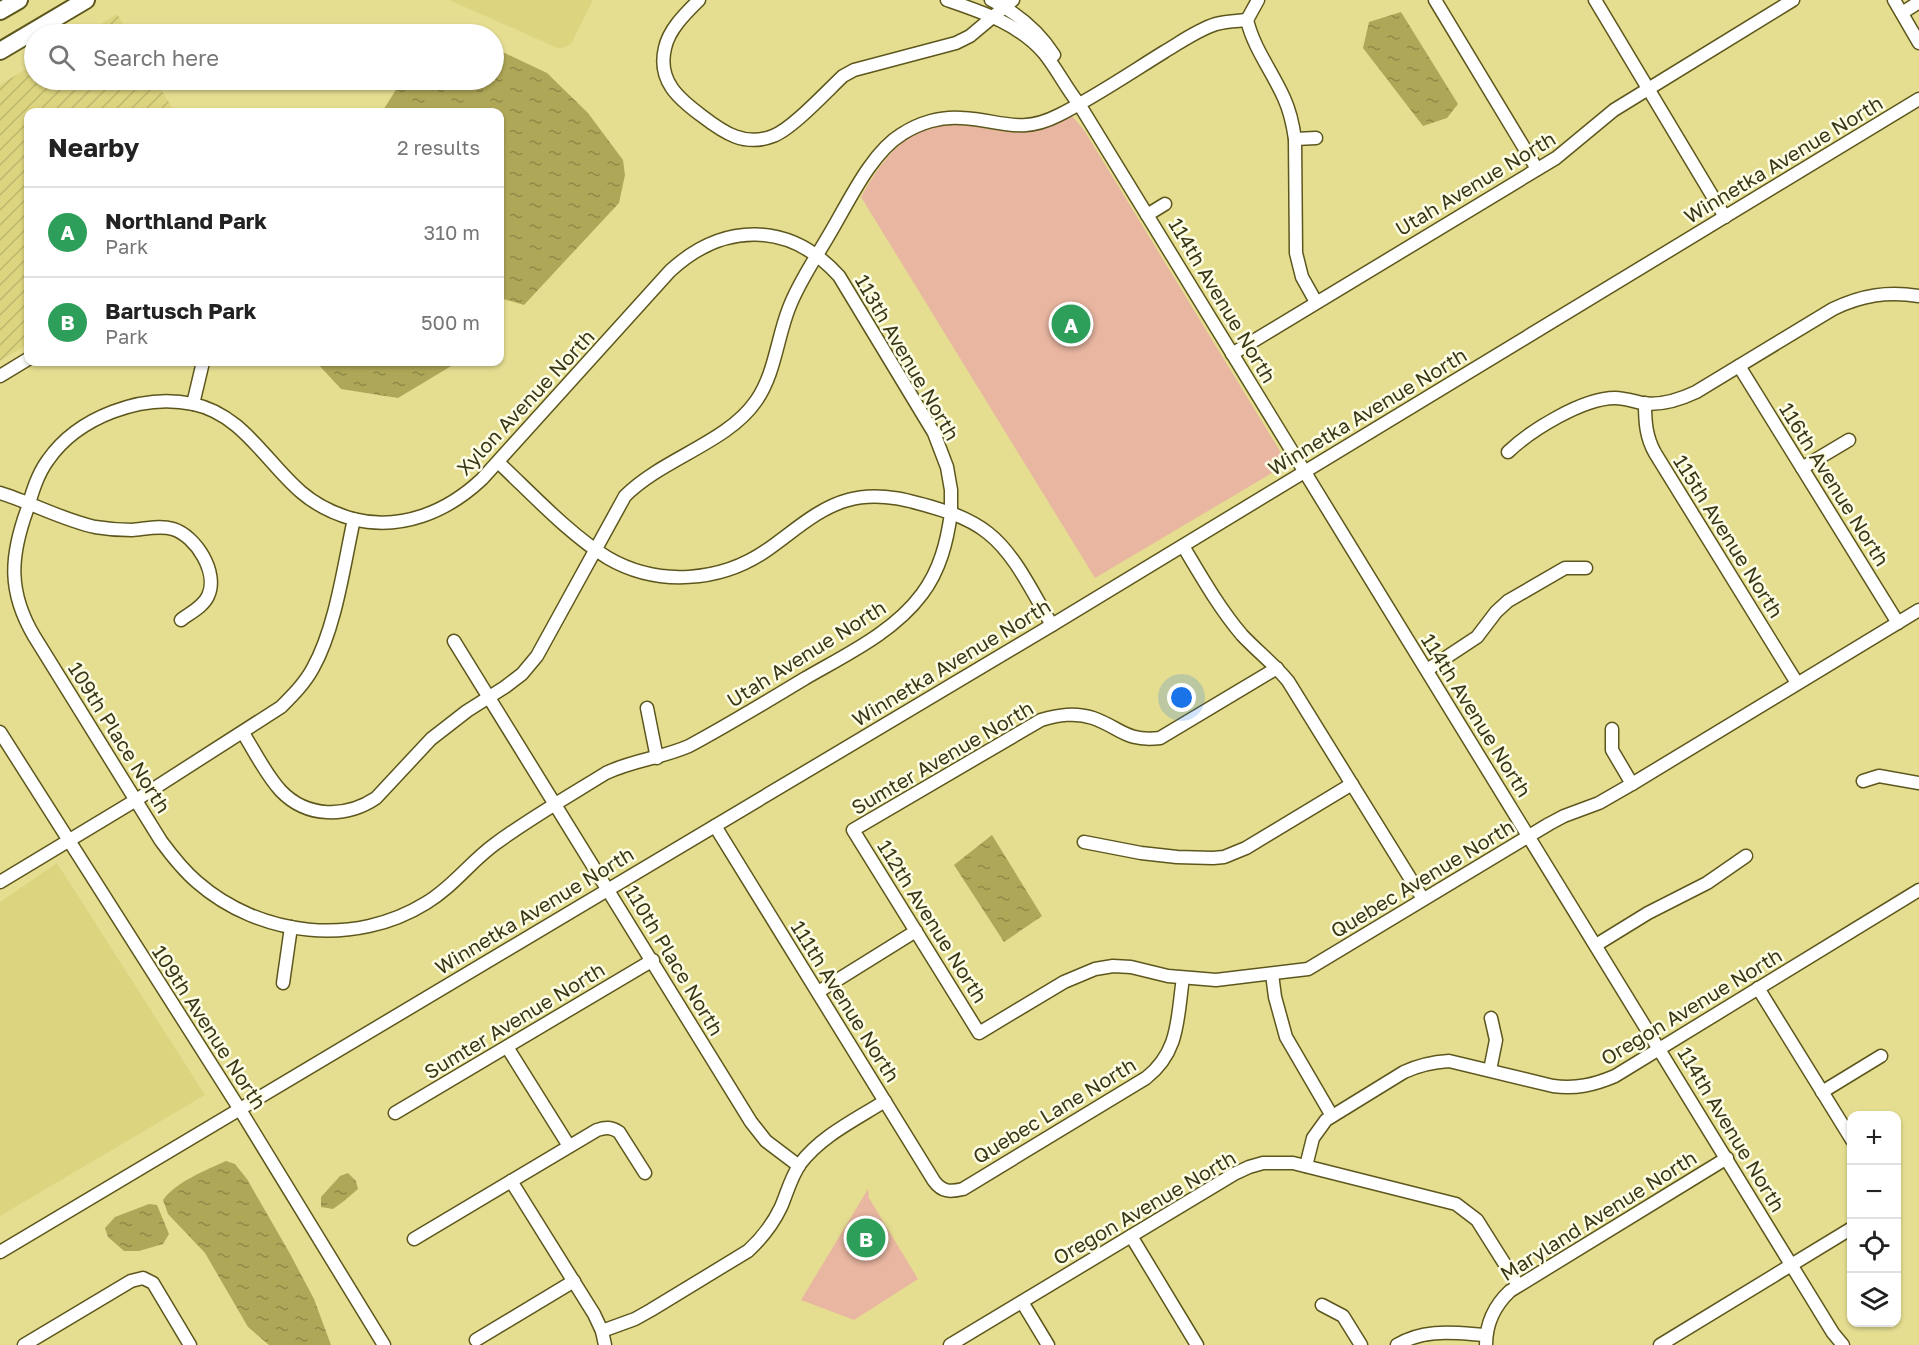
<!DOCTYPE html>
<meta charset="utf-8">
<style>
body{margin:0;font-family:"Golos Text",sans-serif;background:#f6f6f6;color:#222}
.controls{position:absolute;right:18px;bottom:18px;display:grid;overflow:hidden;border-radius:12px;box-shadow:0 2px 4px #0004}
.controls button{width:54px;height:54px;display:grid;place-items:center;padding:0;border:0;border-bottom:2px solid #e0e0e0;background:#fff;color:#222;font:30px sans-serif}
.you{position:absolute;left:1182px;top:698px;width:21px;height:21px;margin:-15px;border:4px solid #fff;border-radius:50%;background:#1a73e8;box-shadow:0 0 0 9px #1a73e833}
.badge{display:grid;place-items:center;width:39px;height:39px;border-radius:50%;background:#4f3eb5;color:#fff;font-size:20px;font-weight:700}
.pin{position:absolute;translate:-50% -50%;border:3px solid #fff;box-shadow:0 2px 6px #0006}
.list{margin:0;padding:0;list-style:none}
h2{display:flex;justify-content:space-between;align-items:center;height:78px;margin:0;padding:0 24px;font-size:26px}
h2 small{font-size:20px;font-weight:400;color:#767676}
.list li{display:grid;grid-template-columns:39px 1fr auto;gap:18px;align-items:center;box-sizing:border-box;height:90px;padding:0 24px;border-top:2px solid #e0e0e0}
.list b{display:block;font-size:22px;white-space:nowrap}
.list p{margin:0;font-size:20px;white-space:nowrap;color:#767676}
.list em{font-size:20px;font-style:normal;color:#767676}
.icon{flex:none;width:33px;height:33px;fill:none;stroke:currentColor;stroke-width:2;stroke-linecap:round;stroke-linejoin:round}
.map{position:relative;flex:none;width:1919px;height:1345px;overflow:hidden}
.search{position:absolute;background:#fff;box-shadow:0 2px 4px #0004;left:24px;top:24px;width:480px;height:66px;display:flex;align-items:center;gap:15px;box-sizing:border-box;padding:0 21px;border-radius:33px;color:#767676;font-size:22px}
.panel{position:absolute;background:#fff;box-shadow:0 2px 4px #0004;left:24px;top:108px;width:480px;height:258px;border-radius:12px}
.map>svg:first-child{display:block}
.built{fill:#ddd47f}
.industrial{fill:url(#industrial-furrows)}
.green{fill:#e9b6a1}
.water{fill:url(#water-ripples)}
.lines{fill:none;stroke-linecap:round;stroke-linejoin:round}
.minor-casing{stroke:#5d571e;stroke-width:15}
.highway-casing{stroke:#5d571e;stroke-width:20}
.minor{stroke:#fff;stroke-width:12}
.highway{stroke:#fff;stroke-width:16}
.labels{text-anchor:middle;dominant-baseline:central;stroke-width:5;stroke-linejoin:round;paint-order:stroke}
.street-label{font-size:20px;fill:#3a3717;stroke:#fefde6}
</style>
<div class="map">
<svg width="1919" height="1345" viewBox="0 0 1919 1345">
<defs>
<pattern id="industrial-furrows" width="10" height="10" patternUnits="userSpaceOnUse" patternTransform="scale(1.5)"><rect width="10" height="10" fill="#ddd47f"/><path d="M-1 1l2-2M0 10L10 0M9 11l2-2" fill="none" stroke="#beb76d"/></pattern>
<pattern id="water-ripples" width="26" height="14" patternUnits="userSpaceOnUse" patternTransform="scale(1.5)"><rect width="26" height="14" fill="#afa758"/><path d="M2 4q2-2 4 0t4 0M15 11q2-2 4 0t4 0" fill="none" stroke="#8f8948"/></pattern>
</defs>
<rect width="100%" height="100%" fill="#e5de91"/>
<g class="built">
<path d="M 449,0 L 593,0 L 571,44 L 560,49 Z"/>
<path d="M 57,863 L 205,1095 L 0,1216 L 0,902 Z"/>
</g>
<g class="industrial">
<path d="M 117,14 L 129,34 L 84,34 Z"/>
<path d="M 34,64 L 34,80 L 155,80 L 175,112 L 28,112 L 28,344 L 0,361 L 0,85 Z"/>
</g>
<g class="green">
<path d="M 1072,116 L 1084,130 L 1280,451 L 1282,467 L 1095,578 L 861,197 C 879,165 898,136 936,127 C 946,125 954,123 964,124 C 979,126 994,131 1010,132 C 1032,134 1052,126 1072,116 Z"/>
<path d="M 868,1189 L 869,1198 L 918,1279 L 854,1320 L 801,1300 Z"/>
</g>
<g class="water">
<path d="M 1401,12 L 1458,104 L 1447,118 L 1423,126 L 1363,48 L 1369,22 Z"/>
<path d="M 494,48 L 547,73 L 588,113 L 623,160 L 625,175 L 619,203 L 524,305 L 500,298 L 500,112 L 382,112 L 402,80 L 494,80 Z"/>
<path d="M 316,362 L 458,362 L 398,398 L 341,389 Z"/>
<path d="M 992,835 L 1042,916 L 1004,942 L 954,865 Z"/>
<path d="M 226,1161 L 235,1164 L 247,1179 L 289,1252 L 314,1299 L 331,1345 L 269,1345 L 248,1327 L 205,1253 L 168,1214 L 163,1200 C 176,1182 206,1170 226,1161 Z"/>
<path d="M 348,1173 L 356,1181 L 358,1189 L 344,1201 L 333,1209 L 321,1207 L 321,1197 L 340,1176 Z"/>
<path d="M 149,1204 L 157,1205 L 169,1234 L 163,1244 L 139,1251 L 124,1251 L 108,1237 L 105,1228 L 115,1217 Z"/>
</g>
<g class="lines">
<g class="minor-casing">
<g id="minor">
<path d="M 699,0 C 686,13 669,29 665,48 C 657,81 679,99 702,116 C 724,133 745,147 773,136 C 792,129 826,92 843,76 L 854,70 L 956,43 L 970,36 L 1013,0"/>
<path d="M 947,0 C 982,12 1019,24 1044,53 C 1057,69 1066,88 1079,104 L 1833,1333 L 1843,1345"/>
<path d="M 991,0 C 1017,13 1038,30 1054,55"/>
<path d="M 1435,0 L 1537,169"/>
<path d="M 1595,0 L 1725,217"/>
<path d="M 1894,0 L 1919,43"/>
<path d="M 1902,13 L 1919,2"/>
<path d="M 1247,20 C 1254,49 1272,71 1284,98 C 1290,111 1293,125 1295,139 L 1296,253 L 1302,277 L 1316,302"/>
<path d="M 1247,20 L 1258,0"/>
<path d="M 1295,139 L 1316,138"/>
<path d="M 1147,215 L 1165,204"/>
<path d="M 1232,354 L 1556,158 L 1614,110 L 1793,0"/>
<path d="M 1739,366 L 1898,623"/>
<path d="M 0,376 L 28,359"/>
<path d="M 1645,403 C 1645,422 1646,437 1655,453 L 1797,683"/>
<path d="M 193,404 L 203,362"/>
<path d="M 1508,452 C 1531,430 1583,398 1615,398 C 1624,398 1633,401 1642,403 C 1661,406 1679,400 1696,392 L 1833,309 C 1862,295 1888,291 1919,296"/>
<path d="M 498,462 C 531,493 570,535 608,558 C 658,587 721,582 767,550 C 793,532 818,508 848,500 C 882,490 919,503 951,513 C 947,542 940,570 922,594 C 893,633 845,655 804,679 C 766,702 728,725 689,746 C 662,758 633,760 606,773 C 569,796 530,818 495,844 C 470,862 453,887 426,903 C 355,947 260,937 197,882 C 183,870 172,856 161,841 L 34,636 C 8,592 10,557 27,510 C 32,493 37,475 48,460 C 78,417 142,393 193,404 C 242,414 266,462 301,492 C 315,504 335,514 353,519 C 401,531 447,512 482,479 L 670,271 C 723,222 789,221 839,276 L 934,433 L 947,467 L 951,490 L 951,513 C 964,518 977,524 988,533 C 1016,555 1033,594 1052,625"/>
<path d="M 1802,468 L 1849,440"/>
<path d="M 0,493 C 32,503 63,520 95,527 C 107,529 120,530 132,530 C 145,529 160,525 173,529 C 196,536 219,573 208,596 C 203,607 190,613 181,620"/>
<path d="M 1183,546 C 1201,576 1219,608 1242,635 C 1257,651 1274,664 1288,681 L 1423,899"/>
<path d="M 454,641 L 751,1122 L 766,1141 L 799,1166"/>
<path d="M 1277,668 L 1160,738 C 1126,742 1121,728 1093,718 C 1075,712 1058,715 1041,720 L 853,830 L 979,1033 L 1064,982 L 1095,969 L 1113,966 L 1131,967 L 1168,976 L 1216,980 L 1308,969 L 1549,824 L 1564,816 L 1599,803 L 1632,784 L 1919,610"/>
<path d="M 1427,670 L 1477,637 L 1496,612 L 1508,601 L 1565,568 L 1586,568"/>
<path d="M 647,708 L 657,758"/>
<path d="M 1612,729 L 1612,750 L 1632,784"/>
<path d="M 0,732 L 239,1108 L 384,1345"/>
<path d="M 243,733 C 255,752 266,775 281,791 C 307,818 346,818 376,798 L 431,739 L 467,711 L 505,687 L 522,674 L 537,656 L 625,496 C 663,458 727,443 756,401 C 775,374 777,338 789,308 C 798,284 813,262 826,240 C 846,208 869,154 902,134 C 919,123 941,116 962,118 C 1001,120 1020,135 1059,115 C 1095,97 1130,73 1164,52 C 1181,42 1197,30 1216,24 C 1226,21 1237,21 1247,20"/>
<path d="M 1863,781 L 1879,776 L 1919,783"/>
<path d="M 715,826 L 934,1181 C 942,1192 950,1192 963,1189 L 1146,1078 C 1180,1051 1177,1018 1183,978"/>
<path d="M 1084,842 L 1141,853 L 1177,857 L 1213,858 L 1224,857 L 1246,848 L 1352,784"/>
<path d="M 0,882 L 136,800 L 281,707 C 293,695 305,683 313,668 C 336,627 344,564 354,519"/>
<path d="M 1596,945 L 1648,913 L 1707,883 L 1746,856"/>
<path d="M 1272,974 L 1275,997 L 1286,1037 L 1332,1116"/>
<path d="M 283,983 L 291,927"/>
<path d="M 1758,988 L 1852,1140"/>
<path d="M 818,992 L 916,931"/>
<path d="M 507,1047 L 569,1146"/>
<path d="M 1490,1070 L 1496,1040 L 1491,1018"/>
<path d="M 1822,1092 L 1881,1056"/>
<path d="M 395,1113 L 653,960"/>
<path d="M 1306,1166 L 1313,1138 L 1326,1120 L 1404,1072 C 1419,1065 1433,1062 1449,1061 L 1553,1086 C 1576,1089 1594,1085 1615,1076 L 1919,890"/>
<path d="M 511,1181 L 594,1314 L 602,1331 L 605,1345"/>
<path d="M 1131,1236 L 1197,1345"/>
<path d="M 414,1239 L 597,1130 C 606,1127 611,1127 619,1132 L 645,1173"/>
<path d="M 0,1252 L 1052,625 L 1919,99"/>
<path d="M 1022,1302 L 1048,1345"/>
<path d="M 1322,1305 L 1343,1316 L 1361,1345"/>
<path d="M 602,1331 L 635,1319 L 651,1310 L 748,1251 C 762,1238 773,1224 781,1207 C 787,1193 791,1177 800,1164 C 821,1136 855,1120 885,1101"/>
<path d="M 476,1340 L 574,1281"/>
<path d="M 24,1345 L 131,1281 L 143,1278 L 153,1283 L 190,1345"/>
<path d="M 950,1345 L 1234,1174 L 1249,1167 L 1263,1163 L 1293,1163 L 1456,1204 L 1477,1220 L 1518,1285"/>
<path d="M 1397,1345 C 1425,1328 1455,1333 1486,1335"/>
<path d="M 1486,1345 C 1486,1324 1494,1306 1510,1291 L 1727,1158"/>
<path d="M 1660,1345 L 1852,1228"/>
</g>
</g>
<g class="highway-casing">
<g id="highway">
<path d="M 0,11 L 19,0"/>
<path d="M 0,51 L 86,0"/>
</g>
</g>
<use href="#minor" class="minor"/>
<use href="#highway" class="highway"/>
</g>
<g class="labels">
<g class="street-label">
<text transform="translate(1783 159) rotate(-31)">Winnetka Avenue North</text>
<text transform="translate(1475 183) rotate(-31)">Utah Avenue North</text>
<text transform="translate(1223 300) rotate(59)">114th Avenue North</text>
<text transform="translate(908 357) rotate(60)">113th Avenue North</text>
<text transform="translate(525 402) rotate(-47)">Xylon Avenue North</text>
<text transform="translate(1367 411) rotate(-31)">Winnetka Avenue North</text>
<text transform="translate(1835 484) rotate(58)">116th Avenue North</text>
<text transform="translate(1729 536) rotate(58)">115th Avenue North</text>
<text transform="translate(806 653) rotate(-32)">Utah Avenue North</text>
<text transform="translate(951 662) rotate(-31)">Winnetka Avenue North</text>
<text transform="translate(1477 715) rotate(58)">114th Avenue North</text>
<text transform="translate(120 737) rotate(58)">109th Place North</text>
<text transform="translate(942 757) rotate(-30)">Sumter Avenue North</text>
<text transform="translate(1422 878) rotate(-31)">Quebec Avenue North</text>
<text transform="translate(534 910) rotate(-31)">Winnetka Avenue North</text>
<text transform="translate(933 921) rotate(58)">112th Avenue North</text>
<text transform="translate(675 960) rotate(59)">110th Place North</text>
<text transform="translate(846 1001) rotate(58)">111th Avenue North</text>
<text transform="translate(1691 1006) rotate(-31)">Oregon Avenue North</text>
<text transform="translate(514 1020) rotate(-31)">Sumter Avenue North</text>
<text transform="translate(210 1027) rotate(57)">109th Avenue North</text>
<text transform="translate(1054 1110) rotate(-31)">Quebec Lane North</text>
<text transform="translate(1732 1129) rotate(59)">114th Avenue North</text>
<text transform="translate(1144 1207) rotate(-30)">Oregon Avenue North</text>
<text transform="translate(1598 1215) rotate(-32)">Maryland Avenue North</text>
</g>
</g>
</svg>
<div class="controls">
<button>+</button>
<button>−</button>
<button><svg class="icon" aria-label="locate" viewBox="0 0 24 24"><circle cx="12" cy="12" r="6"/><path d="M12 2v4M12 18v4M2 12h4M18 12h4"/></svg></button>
<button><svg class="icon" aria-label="layers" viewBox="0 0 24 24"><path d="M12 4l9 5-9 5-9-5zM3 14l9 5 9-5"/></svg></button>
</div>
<div class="you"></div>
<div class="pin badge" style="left:1071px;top:324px;background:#2e9e5b">A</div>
<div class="pin badge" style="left:866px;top:1238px;background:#2e9e5b">B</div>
<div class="search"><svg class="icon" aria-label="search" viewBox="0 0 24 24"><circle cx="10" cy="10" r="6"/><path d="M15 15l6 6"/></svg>Search here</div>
<section class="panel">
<h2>Nearby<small>2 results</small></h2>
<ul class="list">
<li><span class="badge" style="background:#2e9e5b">A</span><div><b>Northland Park</b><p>Park</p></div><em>310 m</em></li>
<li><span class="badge" style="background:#2e9e5b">B</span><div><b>Bartusch Park</b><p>Park</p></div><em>500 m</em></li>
</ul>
</section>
</div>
